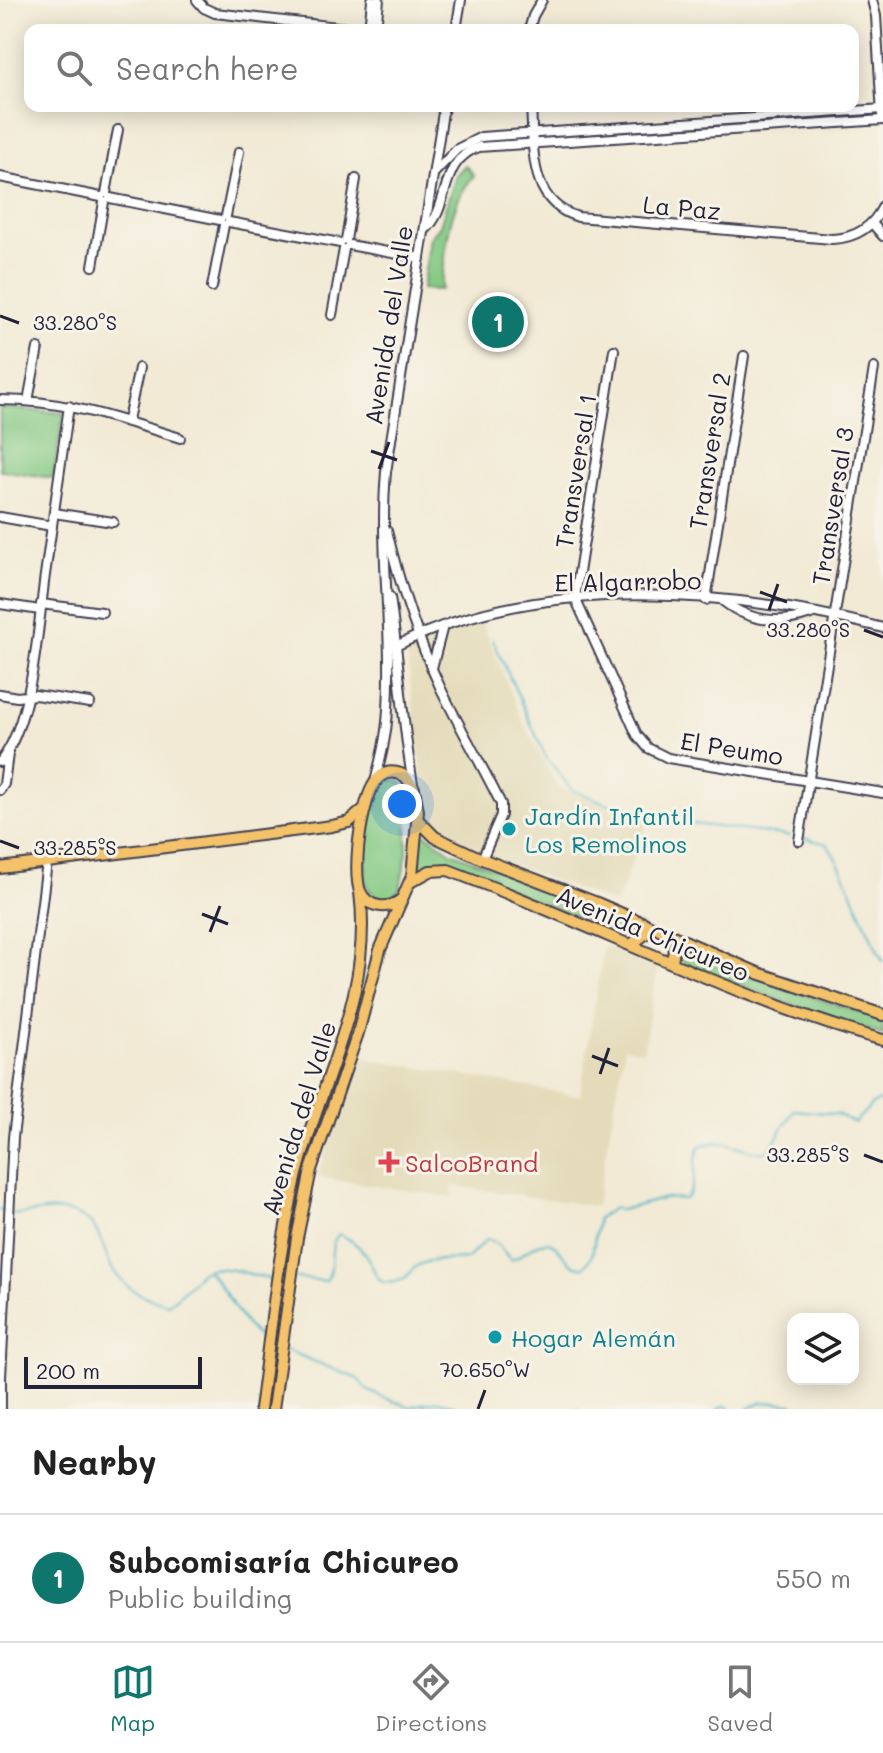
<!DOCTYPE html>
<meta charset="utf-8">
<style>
body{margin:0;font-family:Mali,sans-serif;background:#f6f6f6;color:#222}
.controls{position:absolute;right:24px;bottom:24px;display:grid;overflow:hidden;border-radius:16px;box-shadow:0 4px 20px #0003}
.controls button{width:72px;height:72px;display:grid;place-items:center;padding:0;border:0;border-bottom:2px solid #e0e0e0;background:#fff;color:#222;font:40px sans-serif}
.scale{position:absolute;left:24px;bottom:20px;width:178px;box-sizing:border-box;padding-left:8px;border:4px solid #22223b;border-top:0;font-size:22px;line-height:28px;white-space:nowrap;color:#22223b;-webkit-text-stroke:6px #f7f3e8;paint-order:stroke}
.you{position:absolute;left:402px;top:804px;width:28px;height:28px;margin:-20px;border:6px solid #fff;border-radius:50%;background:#1a73e8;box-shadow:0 0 0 12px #1a73e833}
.badge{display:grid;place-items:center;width:52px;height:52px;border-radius:50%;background:#0f766e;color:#fff;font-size:26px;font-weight:700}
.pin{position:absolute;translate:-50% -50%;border:4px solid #fff;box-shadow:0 2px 8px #0006}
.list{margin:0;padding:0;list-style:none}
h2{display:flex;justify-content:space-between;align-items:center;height:104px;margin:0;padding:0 32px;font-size:34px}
h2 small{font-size:26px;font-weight:400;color:#767676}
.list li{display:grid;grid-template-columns:52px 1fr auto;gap:24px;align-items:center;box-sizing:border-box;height:128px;padding:0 32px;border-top:2px solid #e0e0e0}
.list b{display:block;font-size:30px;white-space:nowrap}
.list p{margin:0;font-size:26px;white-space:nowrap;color:#767676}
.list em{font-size:26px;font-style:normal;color:#767676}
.icon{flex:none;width:44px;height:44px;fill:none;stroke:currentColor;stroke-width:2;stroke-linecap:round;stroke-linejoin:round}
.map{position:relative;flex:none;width:883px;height:1409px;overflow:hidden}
.search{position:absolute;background:#fff;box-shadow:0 4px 20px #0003;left:24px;right:24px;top:24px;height:88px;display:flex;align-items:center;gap:20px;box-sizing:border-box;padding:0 28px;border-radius:16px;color:#767676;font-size:30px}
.sheet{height:232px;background:#fff}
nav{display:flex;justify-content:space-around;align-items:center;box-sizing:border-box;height:112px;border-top:2px solid #e0e0e0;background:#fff;font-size:22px;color:#767676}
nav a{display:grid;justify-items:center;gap:4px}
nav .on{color:#0f766e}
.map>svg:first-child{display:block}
.built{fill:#e4dbba}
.green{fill:#83c983;stroke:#52765f;stroke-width:2}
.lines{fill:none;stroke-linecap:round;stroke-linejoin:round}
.stream{stroke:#4bb4c9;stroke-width:2}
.minor-casing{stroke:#414052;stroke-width:12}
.major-casing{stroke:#414052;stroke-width:14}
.minor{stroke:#fff;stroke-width:8}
.major{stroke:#f3c26a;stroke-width:10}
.ticks{fill:none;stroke:#22223b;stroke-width:3}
.culture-dot{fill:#0f9aa8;stroke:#f7f3e8;stroke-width:3}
.health-dot{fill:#e0444e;stroke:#f7f3e8;stroke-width:3}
.labels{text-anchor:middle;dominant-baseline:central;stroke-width:6;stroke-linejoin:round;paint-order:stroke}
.street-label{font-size:24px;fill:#22223b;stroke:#f7f3e8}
.culture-label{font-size:24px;fill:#0d838f;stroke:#f7f3e8;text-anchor:start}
.health-label{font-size:24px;fill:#be3a42;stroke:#f7f3e8;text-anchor:start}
.ticks-label{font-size:20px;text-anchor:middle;fill:#22223b;stroke:#f7f3e8;stroke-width:6;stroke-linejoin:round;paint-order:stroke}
</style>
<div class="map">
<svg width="883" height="1409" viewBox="0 0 883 1409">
<rect width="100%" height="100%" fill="#f7f3e8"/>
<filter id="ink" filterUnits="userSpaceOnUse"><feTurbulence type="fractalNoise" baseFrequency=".0125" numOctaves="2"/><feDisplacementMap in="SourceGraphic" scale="16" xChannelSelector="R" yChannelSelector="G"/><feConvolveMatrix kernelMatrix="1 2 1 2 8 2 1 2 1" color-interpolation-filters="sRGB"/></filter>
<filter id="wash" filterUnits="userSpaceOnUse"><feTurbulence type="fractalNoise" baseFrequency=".006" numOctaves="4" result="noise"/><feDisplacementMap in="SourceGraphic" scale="32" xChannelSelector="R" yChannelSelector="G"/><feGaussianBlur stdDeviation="1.8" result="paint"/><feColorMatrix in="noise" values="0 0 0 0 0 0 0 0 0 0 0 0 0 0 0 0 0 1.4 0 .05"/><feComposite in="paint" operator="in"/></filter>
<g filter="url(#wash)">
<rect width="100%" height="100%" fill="#f2ead5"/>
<g class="built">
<path d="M 481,620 L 524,724 L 558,787 L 648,822 L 616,904 L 475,851 L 439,834 L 428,823 L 406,650 L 413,645 Z"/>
<path d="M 604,945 L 658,967 L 643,1051 L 625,1047 L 596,1206 L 453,1186 L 452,1197 L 317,1177 L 357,1057 L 580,1096 Z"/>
</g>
<g class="green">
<path d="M 465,165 L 474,176 C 447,203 446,253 441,290 L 422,289 L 430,238 L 440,225 L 456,175 Z"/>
<path d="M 0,408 L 64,413 L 53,478 L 0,470 Z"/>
<path d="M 389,779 L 400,781 L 407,789 L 407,853 L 400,888 L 394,895 L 383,899 C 374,896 368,891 366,882 C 360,860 373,794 389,779 Z"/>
<path d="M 422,831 L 451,852 L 600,909 L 642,927 L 642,932 L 634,940 L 453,867 L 437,865 L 418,871 Z"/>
<path d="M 683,946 L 815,998 L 883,1019 L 883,1035 C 813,1013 744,989 677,959 L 677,949 Z"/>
</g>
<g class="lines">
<g class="stream">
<path d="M 493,640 L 546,757 L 572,790 L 645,818 L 790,836"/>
<path d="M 804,838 L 827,844 C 851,880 862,923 883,961"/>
<path d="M 0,1210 L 6,1213"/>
<path d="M 12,1214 C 31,1216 49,1207 68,1212 C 103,1221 99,1243 112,1268 C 124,1289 146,1299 168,1304 C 182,1295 189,1284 200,1273 C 214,1261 256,1276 273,1280"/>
<path d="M 207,1270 C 230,1291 237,1324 265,1341"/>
<path d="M 296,1278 L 326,1281 C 337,1266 326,1247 339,1234 C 349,1239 358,1244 365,1254 C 380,1275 372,1290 405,1279 C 419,1254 443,1262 467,1259 L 487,1239 L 497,1244 L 511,1260 C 522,1256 530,1247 541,1243 C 561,1236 563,1270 584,1267 L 592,1255 L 598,1218 L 614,1208 L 621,1210 L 666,1198 L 685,1199 C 699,1185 691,1164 700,1146 C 732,1135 741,1154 768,1152 L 794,1110 L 837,1114 L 854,1123 L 872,1104 L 883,1100"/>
<path d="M 286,1350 L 358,1379 L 367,1390 L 382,1397 L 410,1407 L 425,1403 L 425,1409"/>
<path d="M 427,1403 L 440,1401 L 464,1409"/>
<path d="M 574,1409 L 579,1409"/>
<path d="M 717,1409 L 726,1406 L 730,1409"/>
<path d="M 748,1409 L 761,1402 L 793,1404"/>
</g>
</g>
</g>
<g filter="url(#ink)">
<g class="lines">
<g class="minor-casing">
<g id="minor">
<path d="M 197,0 L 204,8 L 215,13 L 364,30"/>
<path d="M 872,0 L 876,16 L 882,115"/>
<path d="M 376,29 L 379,0"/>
<path d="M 369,30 L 372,0"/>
<path d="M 370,30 L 381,26 L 415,30"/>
<path d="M 456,30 L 461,0"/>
<path d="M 529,30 L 533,16 L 542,0"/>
<path d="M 531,106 C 534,149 528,202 578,217 L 832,239 C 856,238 873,227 883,206"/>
<path d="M 434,173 L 457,149 L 481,137 L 883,109"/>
<path d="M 0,177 L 101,197"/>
<path d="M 106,193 L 118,130"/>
<path d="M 110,198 L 220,220"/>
<path d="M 226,216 L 239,152"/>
<path d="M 229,222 L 340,243"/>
<path d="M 872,223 L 883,236"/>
<path d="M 425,230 C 452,207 437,161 479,147 L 883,120"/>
<path d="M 346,240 L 356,179"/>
<path d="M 349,245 L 420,258"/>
<path d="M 93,266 L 104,202"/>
<path d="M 212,287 L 224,225"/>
<path d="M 332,315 L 344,249"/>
<path d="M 614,350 L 575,598 L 637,735 L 648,748 L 668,758 L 883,793"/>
<path d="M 0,400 C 71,401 114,418 180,438"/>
<path d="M 28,401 L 38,348"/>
<path d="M 128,420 L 139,368"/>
<path d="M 54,513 L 113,522"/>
<path d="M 0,517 L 52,526"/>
<path d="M 387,531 C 400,586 417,638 441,689 C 460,728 482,765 501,804 L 501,815 L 482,859"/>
<path d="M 390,597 C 399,659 402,722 413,784"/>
<path d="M 706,600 L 744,356"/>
<path d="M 723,601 C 750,622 779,625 811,614"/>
<path d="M 0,604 L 40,610"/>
<path d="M 41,604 L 102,612"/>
<path d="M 398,645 C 540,574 733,589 883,628"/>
<path d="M 432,668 L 443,626"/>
<path d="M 0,694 L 17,697 L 35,695 L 90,703"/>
<path d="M 0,762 C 33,722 38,626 45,575 C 53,518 61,462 69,406"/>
<path d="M 375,782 C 381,758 387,734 388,709 C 393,630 379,551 386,472 L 444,106"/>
<path d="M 0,790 L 4,784 L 8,754"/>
<path d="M 799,841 L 874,368"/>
<path d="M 1,1409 L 1,1377 L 13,1137 L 47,862"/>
</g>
</g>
<g class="major-casing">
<g id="major">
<path d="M 419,821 L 435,837 L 482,859 L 597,903 L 758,973 L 883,1015"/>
<path d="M 0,868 L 332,826 L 349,822 L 363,810"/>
<path d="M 410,882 L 430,871 L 448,870 C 594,924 733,999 883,1040"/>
<path d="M 632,944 L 644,935 L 644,923"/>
<path d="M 672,962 L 674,948 L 687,942"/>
<path d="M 260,1409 C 271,1331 278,1251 297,1174 C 322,1078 373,994 360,892"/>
<path d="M 273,1409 L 297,1238 L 311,1170 L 358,1033 L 380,950 L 412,876 L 418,811 L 414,788 L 405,776 C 397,772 389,770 381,776 C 362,789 352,870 360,891 C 368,909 389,910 402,899"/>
</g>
</g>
<use href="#minor" class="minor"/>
<use href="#major" class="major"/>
</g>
</g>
<path class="ticks" d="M 0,316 L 19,323M 371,451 L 397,460M 379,469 L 389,442M 760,592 L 787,602M 769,610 L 778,584M 864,630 L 883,637M 0,841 L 19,848M 202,914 L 228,924M 210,932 L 220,906M 592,1056 L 618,1066M 600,1074 L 609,1048M 864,1155 L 883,1162M 478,1409 L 485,1390"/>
<g class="culture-dot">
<circle cx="509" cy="829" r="8"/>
<circle cx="495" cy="1337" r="8"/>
</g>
<path class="health-dot" d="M385 1150h8v8h8v8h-8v8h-8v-8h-8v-8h8z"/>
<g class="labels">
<g class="street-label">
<text transform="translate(682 207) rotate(5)">La Paz</text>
<text transform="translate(388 325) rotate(-81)">Avenida del Valle</text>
<text transform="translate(709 451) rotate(-81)">Transversal 2</text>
<text transform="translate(575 471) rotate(-81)">Transversal 1</text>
<text transform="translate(832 506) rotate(-81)">Transversal 3</text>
<text transform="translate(628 581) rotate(-1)">El Algarrobo</text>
<text transform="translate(732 748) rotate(9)">El Peumo</text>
<text transform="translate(653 933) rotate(23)">Avenida Chicureo</text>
<text transform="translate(298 1118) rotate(-73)">Avenida del Valle</text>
</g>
<g class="culture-label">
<text x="525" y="815">Jardín Infantil<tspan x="525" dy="28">Los Remolinos</tspan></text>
<text x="511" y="1337">Hogar Alemán</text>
</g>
<g class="health-label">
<text x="405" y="1162">SalcoBrand</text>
</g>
</g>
<g class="ticks-label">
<text x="75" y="330">33.280°S</text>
<text x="808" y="637">33.280°S</text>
<text x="75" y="855">33.285°S</text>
<text x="808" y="1162">33.285°S</text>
<text x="485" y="1377">70.650°W</text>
</g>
</svg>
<div class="controls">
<button><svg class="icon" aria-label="layers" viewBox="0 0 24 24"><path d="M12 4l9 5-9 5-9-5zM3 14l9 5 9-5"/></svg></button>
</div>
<div class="scale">200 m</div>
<div class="you"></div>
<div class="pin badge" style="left:498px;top:322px">1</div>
<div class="search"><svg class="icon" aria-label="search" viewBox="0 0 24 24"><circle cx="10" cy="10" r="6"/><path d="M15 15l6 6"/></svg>Search here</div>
</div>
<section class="sheet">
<h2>Nearby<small></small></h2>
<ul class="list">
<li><span class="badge">1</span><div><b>Subcomisaría Chicureo</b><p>Public building</p></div><em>550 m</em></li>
</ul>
</section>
<nav>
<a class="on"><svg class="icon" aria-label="map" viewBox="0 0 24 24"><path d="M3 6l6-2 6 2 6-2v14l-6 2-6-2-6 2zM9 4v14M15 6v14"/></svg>Map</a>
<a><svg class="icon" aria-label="directions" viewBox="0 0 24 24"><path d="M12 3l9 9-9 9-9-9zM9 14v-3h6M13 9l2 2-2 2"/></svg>Directions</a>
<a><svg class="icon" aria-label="saved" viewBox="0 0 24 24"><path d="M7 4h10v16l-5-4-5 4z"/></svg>Saved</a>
</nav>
